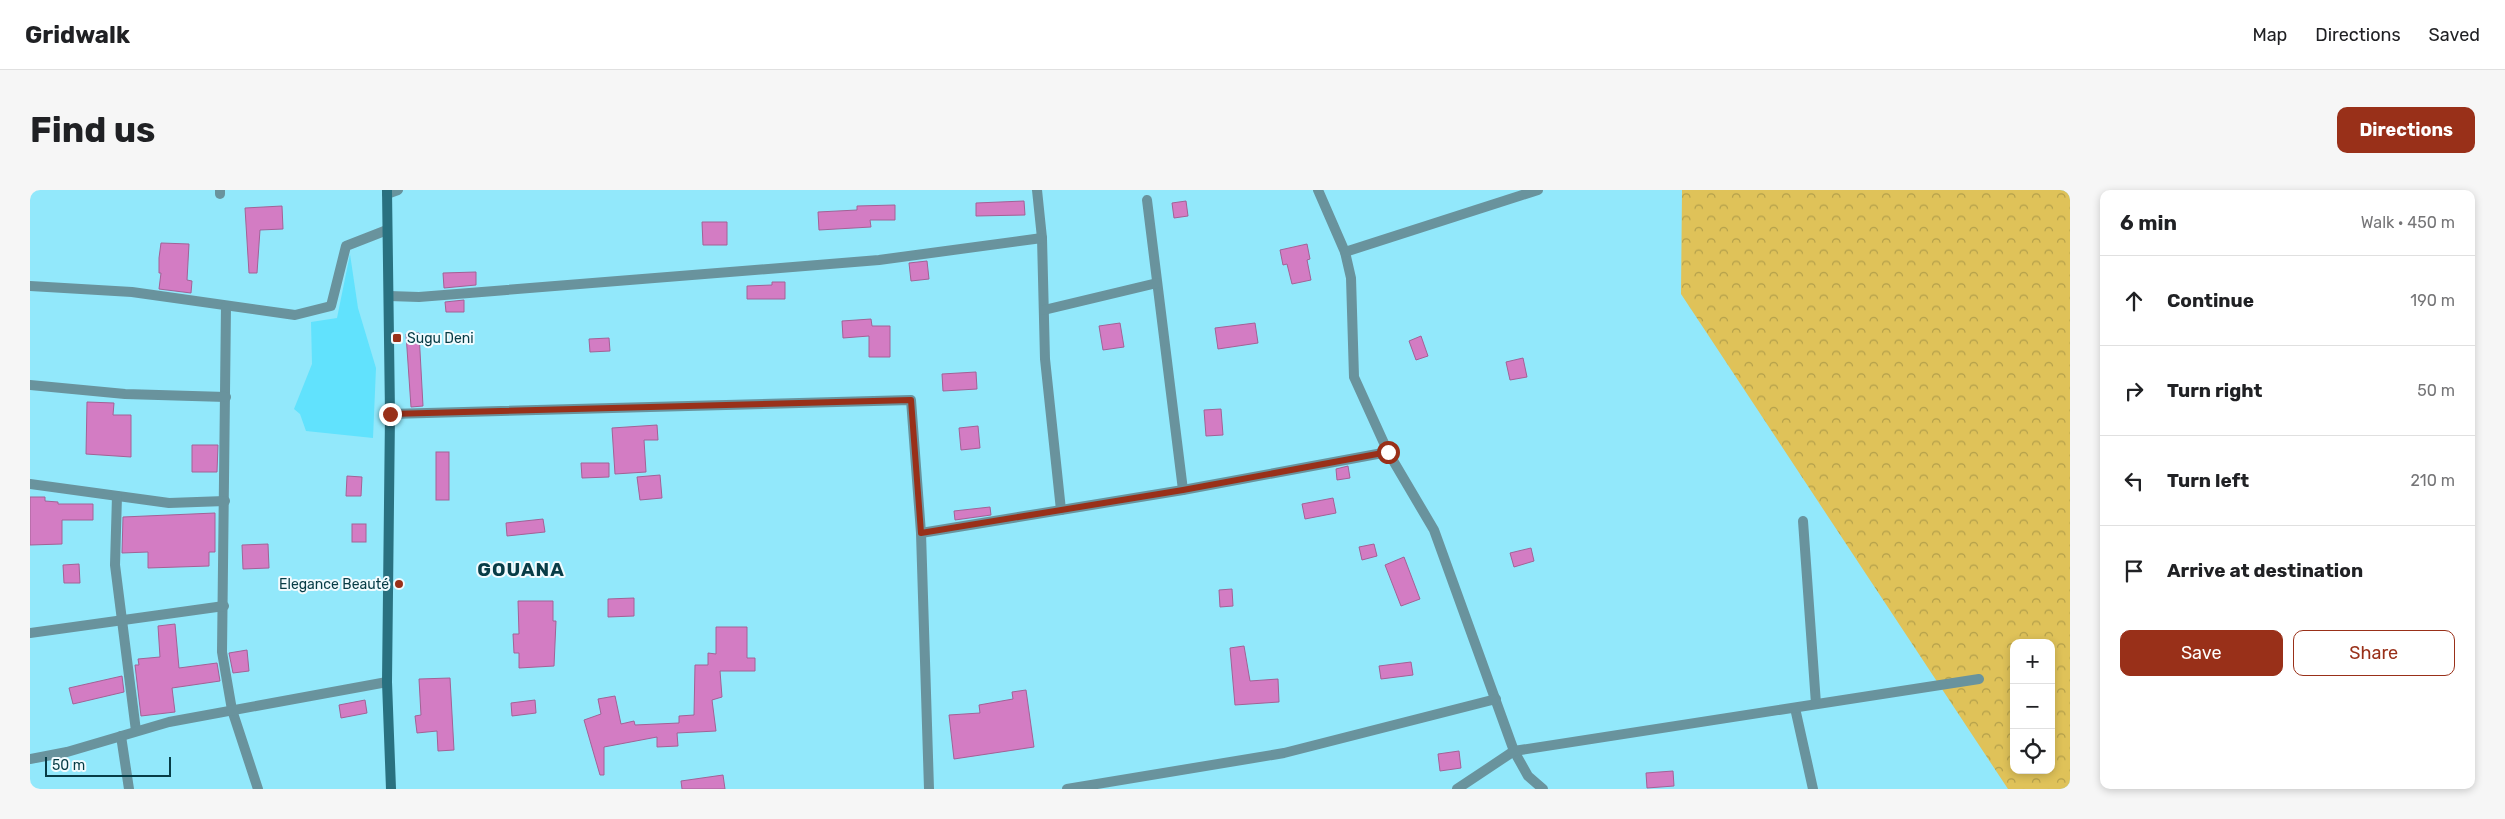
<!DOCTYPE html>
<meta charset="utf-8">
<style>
body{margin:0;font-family:Rubik,sans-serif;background:#f6f6f6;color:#202124}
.controls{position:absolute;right:15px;bottom:15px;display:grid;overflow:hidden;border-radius:10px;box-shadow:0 2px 8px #0003}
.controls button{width:45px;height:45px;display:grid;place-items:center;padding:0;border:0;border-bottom:1px solid #e0e0e0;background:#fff;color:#202124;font:25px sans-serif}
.scale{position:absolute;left:15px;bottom:12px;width:126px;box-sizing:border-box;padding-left:5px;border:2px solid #073c46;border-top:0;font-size:14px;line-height:18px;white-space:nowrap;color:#073c46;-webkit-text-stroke:4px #f1fbfe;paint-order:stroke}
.stop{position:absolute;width:15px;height:15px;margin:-11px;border:4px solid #993019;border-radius:50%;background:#fff}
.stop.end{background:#993019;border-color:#fff;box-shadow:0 1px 5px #0008}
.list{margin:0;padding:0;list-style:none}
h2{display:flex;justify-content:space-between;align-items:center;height:65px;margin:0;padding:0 20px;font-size:21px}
h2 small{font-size:16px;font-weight:400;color:#757577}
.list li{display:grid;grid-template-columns:32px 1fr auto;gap:15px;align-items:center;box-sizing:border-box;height:90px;padding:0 20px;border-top:1px solid #e0e0e0}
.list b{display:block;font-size:19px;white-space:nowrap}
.list em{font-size:16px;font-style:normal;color:#757577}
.actions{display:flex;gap:10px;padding:15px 20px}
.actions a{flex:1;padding:11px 0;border:1px solid #993019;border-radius:10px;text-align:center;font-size:18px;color:#993019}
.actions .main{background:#993019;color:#fff}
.icon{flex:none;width:28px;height:28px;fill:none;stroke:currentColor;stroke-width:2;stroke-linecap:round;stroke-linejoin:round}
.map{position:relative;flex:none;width:2040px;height:599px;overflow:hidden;border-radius:10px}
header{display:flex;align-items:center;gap:30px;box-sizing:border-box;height:70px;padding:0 25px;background:#fff;border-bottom:1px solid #e0e0e0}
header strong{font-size:24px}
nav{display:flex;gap:28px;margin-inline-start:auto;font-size:18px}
.intro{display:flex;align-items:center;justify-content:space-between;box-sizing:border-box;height:120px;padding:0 30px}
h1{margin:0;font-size:35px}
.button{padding:12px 22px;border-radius:10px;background:#993019;color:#fff;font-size:18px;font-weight:700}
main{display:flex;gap:30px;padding:0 30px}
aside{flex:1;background:#fff;border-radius:10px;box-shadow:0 2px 8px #0003}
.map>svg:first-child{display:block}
.built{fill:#61e2fd}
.forest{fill:url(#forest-crowns);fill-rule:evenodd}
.building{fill:#d37cc3;stroke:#a26296}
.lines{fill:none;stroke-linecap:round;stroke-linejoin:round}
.street{stroke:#69939d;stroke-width:10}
.secondary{stroke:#297180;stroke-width:10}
.route{stroke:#993019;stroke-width:6}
.poi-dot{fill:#993019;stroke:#f1fbfe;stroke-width:2}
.labels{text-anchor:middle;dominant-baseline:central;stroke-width:4;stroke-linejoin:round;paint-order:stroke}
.poi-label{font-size:14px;fill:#073c46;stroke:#f1fbfe;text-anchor:start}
.district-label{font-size:19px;font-weight:bold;letter-spacing:1px;fill:#073c46;stroke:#f1fbfe}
</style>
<header>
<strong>Gridwalk</strong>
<nav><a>Map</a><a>Directions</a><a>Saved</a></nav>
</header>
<div class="intro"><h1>Find us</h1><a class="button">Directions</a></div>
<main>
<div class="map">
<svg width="2040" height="599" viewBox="0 0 2040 599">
<defs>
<pattern id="forest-crowns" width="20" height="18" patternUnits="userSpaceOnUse" patternTransform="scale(1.25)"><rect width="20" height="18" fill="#dfc259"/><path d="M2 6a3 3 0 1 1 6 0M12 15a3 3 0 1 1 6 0" fill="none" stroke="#b39f4b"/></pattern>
</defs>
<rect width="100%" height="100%" fill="#92e8fb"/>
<path class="built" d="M 320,64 L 328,118 L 346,178 L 343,248 L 276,241 L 270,224 L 264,219 L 282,174 L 281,132 L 307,128 Z"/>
<path class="forest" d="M 1652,0 L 2040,0 L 2040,599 L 1978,599 L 1651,104 ZM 1984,453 L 2021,453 L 2021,580 L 1984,580 Z"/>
<g class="building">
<path d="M 994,11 L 995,25 L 946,26 L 946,13 Z"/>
<path d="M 1156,11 L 1158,26 L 1144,28 L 1142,13 Z"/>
<path d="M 865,15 L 865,30 L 840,30 L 841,37 L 789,40 L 788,22 L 827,20 L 827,16 Z"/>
<path d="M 252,16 L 253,39 L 230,40 L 227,83 L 219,83 L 215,18 Z"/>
<path d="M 672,32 L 697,32 L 697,55 L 673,55 Z"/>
<path d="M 131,53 L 159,54 L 157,90 L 162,91 L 161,103 L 129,99 L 131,83 L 129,83 L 129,68 Z"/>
<path d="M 1277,54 L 1280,69 L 1277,70 L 1281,90 L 1262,94 L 1257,74 L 1253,75 L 1250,60 Z"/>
<path d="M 897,71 L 899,89 L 881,91 L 879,73 Z"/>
<path d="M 446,82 L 446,95 L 414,98 L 413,83 Z"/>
<path d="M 742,92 L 755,92 L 755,109 L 717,109 L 717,96 L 742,95 Z"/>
<path d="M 434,110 L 434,122 L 416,122 L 415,112 Z"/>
<path d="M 841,129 L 842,136 L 860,136 L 860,167 L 839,167 L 839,146 L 813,148 L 812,131 Z"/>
<path d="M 1090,133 L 1094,157 L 1073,160 L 1069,136 Z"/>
<path d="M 1225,133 L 1228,153 L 1188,159 L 1185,138 Z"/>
<path d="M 389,143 L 393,216 L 381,217 L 376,144 Z"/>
<path d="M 1391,146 L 1398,166 L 1386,170 L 1379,151 Z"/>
<path d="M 579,148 L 580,161 L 560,162 L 559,149 Z"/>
<path d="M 1493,168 L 1497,187 L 1480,190 L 1476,172 Z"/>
<path d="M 946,182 L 947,199 L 913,201 L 912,184 Z"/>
<path d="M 57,212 L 84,213 L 83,225 L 101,225 L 101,267 L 56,264 Z"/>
<path d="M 1191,219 L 1193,245 L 1176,246 L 1174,220 Z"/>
<path d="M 627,235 L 628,250 L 614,250 L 616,282 L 585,284 L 582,238 Z"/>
<path d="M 948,236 L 950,258 L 931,260 L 929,238 Z"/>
<path d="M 162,255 L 188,255 L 187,282 L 162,282 Z"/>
<rect x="406" y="262" width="13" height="48"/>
<path d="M 551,273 L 579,273 L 579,287 L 552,288 Z"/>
<path d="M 1318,276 L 1320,288 L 1307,290 L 1306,279 Z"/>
<path d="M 630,285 L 632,308 L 610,310 L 607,287 Z"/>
<path d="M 317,286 L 332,287 L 331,306 L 316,306 Z"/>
<path d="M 0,307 L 15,307 L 15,311 L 28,312 L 28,314 L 63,314 L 63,330 L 32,330 L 32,354 L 0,355 Z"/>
<path d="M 1303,308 L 1306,323 L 1275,329 L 1272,314 Z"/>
<path d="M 960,317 L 961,325 L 925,330 L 924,321 Z"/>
<path d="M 185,323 L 185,362 L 179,362 L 179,376 L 118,378 L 118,362 L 92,363 L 93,327 Z"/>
<path d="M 513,329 L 515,342 L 477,346 L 476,333 Z"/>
<rect x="322" y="334" width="14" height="18"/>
<path d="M 238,354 L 239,378 L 213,379 L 212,355 Z"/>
<path d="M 1344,354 L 1347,366 L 1332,370 L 1329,357 Z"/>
<path d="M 1501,358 L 1504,371 L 1484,377 L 1480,363 Z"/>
<path d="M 1374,367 L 1390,409 L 1371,416 L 1355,375 Z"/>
<path d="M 49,374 L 50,393 L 34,393 L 33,375 Z"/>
<path d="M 1202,399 L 1203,416 L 1190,417 L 1189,400 Z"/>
<path d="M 604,408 L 604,426 L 578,427 L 578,409 Z"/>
<path d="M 488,411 L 523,411 L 523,431 L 526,431 L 524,476 L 489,478 L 489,463 L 484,463 L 483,444 L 489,444 Z"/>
<path d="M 145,434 L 149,478 L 187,473 L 190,491 L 142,498 L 145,522 L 111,526 L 105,475 L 109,475 L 108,469 L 130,467 L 128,436 Z"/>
<path d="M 686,437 L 717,437 L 717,468 L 725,468 L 725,481 L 690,481 L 692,507 L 682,510 L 686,541 L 647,543 L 648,556 L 627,557 L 627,547 L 574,557 L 574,585 L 570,585 L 554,530 L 571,524 L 568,509 L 585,506 L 591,534 L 604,531 L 605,535 L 649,533 L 649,526 L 664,525 L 665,475 L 678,475 L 678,463 L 686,464 Z"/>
<path d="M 1214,456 L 1220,491 L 1248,489 L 1249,512 L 1205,515 L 1200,458 Z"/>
<path d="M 217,460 L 219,481 L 203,483 L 199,463 Z"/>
<path d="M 1381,472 L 1383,485 L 1351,489 L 1349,476 Z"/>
<path d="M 92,486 L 94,502 L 43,514 L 39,498 Z"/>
<path d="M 420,488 L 424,560 L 408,561 L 407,541 L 387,543 L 385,526 L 391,525 L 389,489 Z"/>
<path d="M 996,500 L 1004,557 L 924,569 L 919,525 L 950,523 L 949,515 L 983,509 L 982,502 Z"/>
<path d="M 335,510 L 337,523 L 311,528 L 309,515 Z"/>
<path d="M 505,510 L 506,523 L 482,526 L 481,513 Z"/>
<path d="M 1429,561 L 1431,578 L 1410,581 L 1408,564 Z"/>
<path d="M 1643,581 L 1644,596 L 1617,598 L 1616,583 Z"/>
<path d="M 693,585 L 695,599 L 652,599 L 651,591 Z"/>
</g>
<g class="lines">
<g class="street">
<path d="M 1007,0 L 1012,48 L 1015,169 L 1031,320"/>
<path d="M 1288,0 L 1315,62 L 1321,88 L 1324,187 L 1358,262 L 1404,340 L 1484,561 L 1498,586 L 1513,599"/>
<path d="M 190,4 L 190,0"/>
<path d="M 357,4 L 368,0"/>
<path d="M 1117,10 L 1153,300"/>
<path d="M 1315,62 L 1508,0"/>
<path d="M 0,96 L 102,102 L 265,125 L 301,116 L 316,56 L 357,40"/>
<path d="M 359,106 L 389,107 L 849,70 L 1012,48"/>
<path d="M 196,116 L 192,462 L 202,520 L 228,599"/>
<path d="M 1014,120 L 1127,93"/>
<path d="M 0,195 L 95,204 L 196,207"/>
<path d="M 360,224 L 881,210 L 891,343 L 899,599"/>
<path d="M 0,294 L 139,313 L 195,311"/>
<path d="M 87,306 L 85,375 L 106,541"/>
<path d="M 1773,331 L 1786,514"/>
<path d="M 891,343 L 1153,300 L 1358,262"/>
<path d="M 0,443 L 194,416"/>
<path d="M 1765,518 L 1783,599"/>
<path d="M 91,546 L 99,599"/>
<path d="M 0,569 L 37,562 L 139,532 L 357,492"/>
<path d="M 1037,599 L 1254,563 L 1466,509"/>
<path d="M 1427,599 L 1484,561 L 1949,489"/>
</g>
<path class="secondary" d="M 357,0 L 360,224 L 357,492 L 361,599"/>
</g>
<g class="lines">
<path class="route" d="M 360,224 L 881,210 L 891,343 L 1153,300 L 1358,262"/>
</g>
<g class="poi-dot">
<rect x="362" y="143" width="10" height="10" rx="2.5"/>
<circle cx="369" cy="394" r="5"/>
</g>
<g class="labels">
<g class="poi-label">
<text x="377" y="148">Sugu Deni</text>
<text x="359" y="394" text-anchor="end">Elegance Beauté</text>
</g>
<g class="district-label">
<text x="491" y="379">GOUANA</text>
</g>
</g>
</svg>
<div class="controls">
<button>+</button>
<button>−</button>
<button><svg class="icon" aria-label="locate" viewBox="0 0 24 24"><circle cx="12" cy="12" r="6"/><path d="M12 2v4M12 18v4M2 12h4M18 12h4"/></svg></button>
</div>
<div class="scale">50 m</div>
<div class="stop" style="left:1358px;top:262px"></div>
<div class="stop end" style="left:360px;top:224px"></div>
</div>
<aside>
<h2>6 min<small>Walk · 450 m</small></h2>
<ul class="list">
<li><svg class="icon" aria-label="ahead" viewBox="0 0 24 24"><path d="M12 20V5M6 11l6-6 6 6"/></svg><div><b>Continue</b></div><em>190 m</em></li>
<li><svg class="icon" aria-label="right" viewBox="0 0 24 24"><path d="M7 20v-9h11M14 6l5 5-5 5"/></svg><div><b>Turn right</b></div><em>50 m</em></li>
<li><svg class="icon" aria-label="left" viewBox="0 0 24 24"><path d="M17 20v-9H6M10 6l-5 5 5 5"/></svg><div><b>Turn left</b></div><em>210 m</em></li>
<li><svg class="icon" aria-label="arrive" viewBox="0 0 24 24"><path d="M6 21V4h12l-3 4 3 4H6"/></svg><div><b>Arrive at destination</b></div></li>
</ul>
<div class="actions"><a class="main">Save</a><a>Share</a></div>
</aside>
</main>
